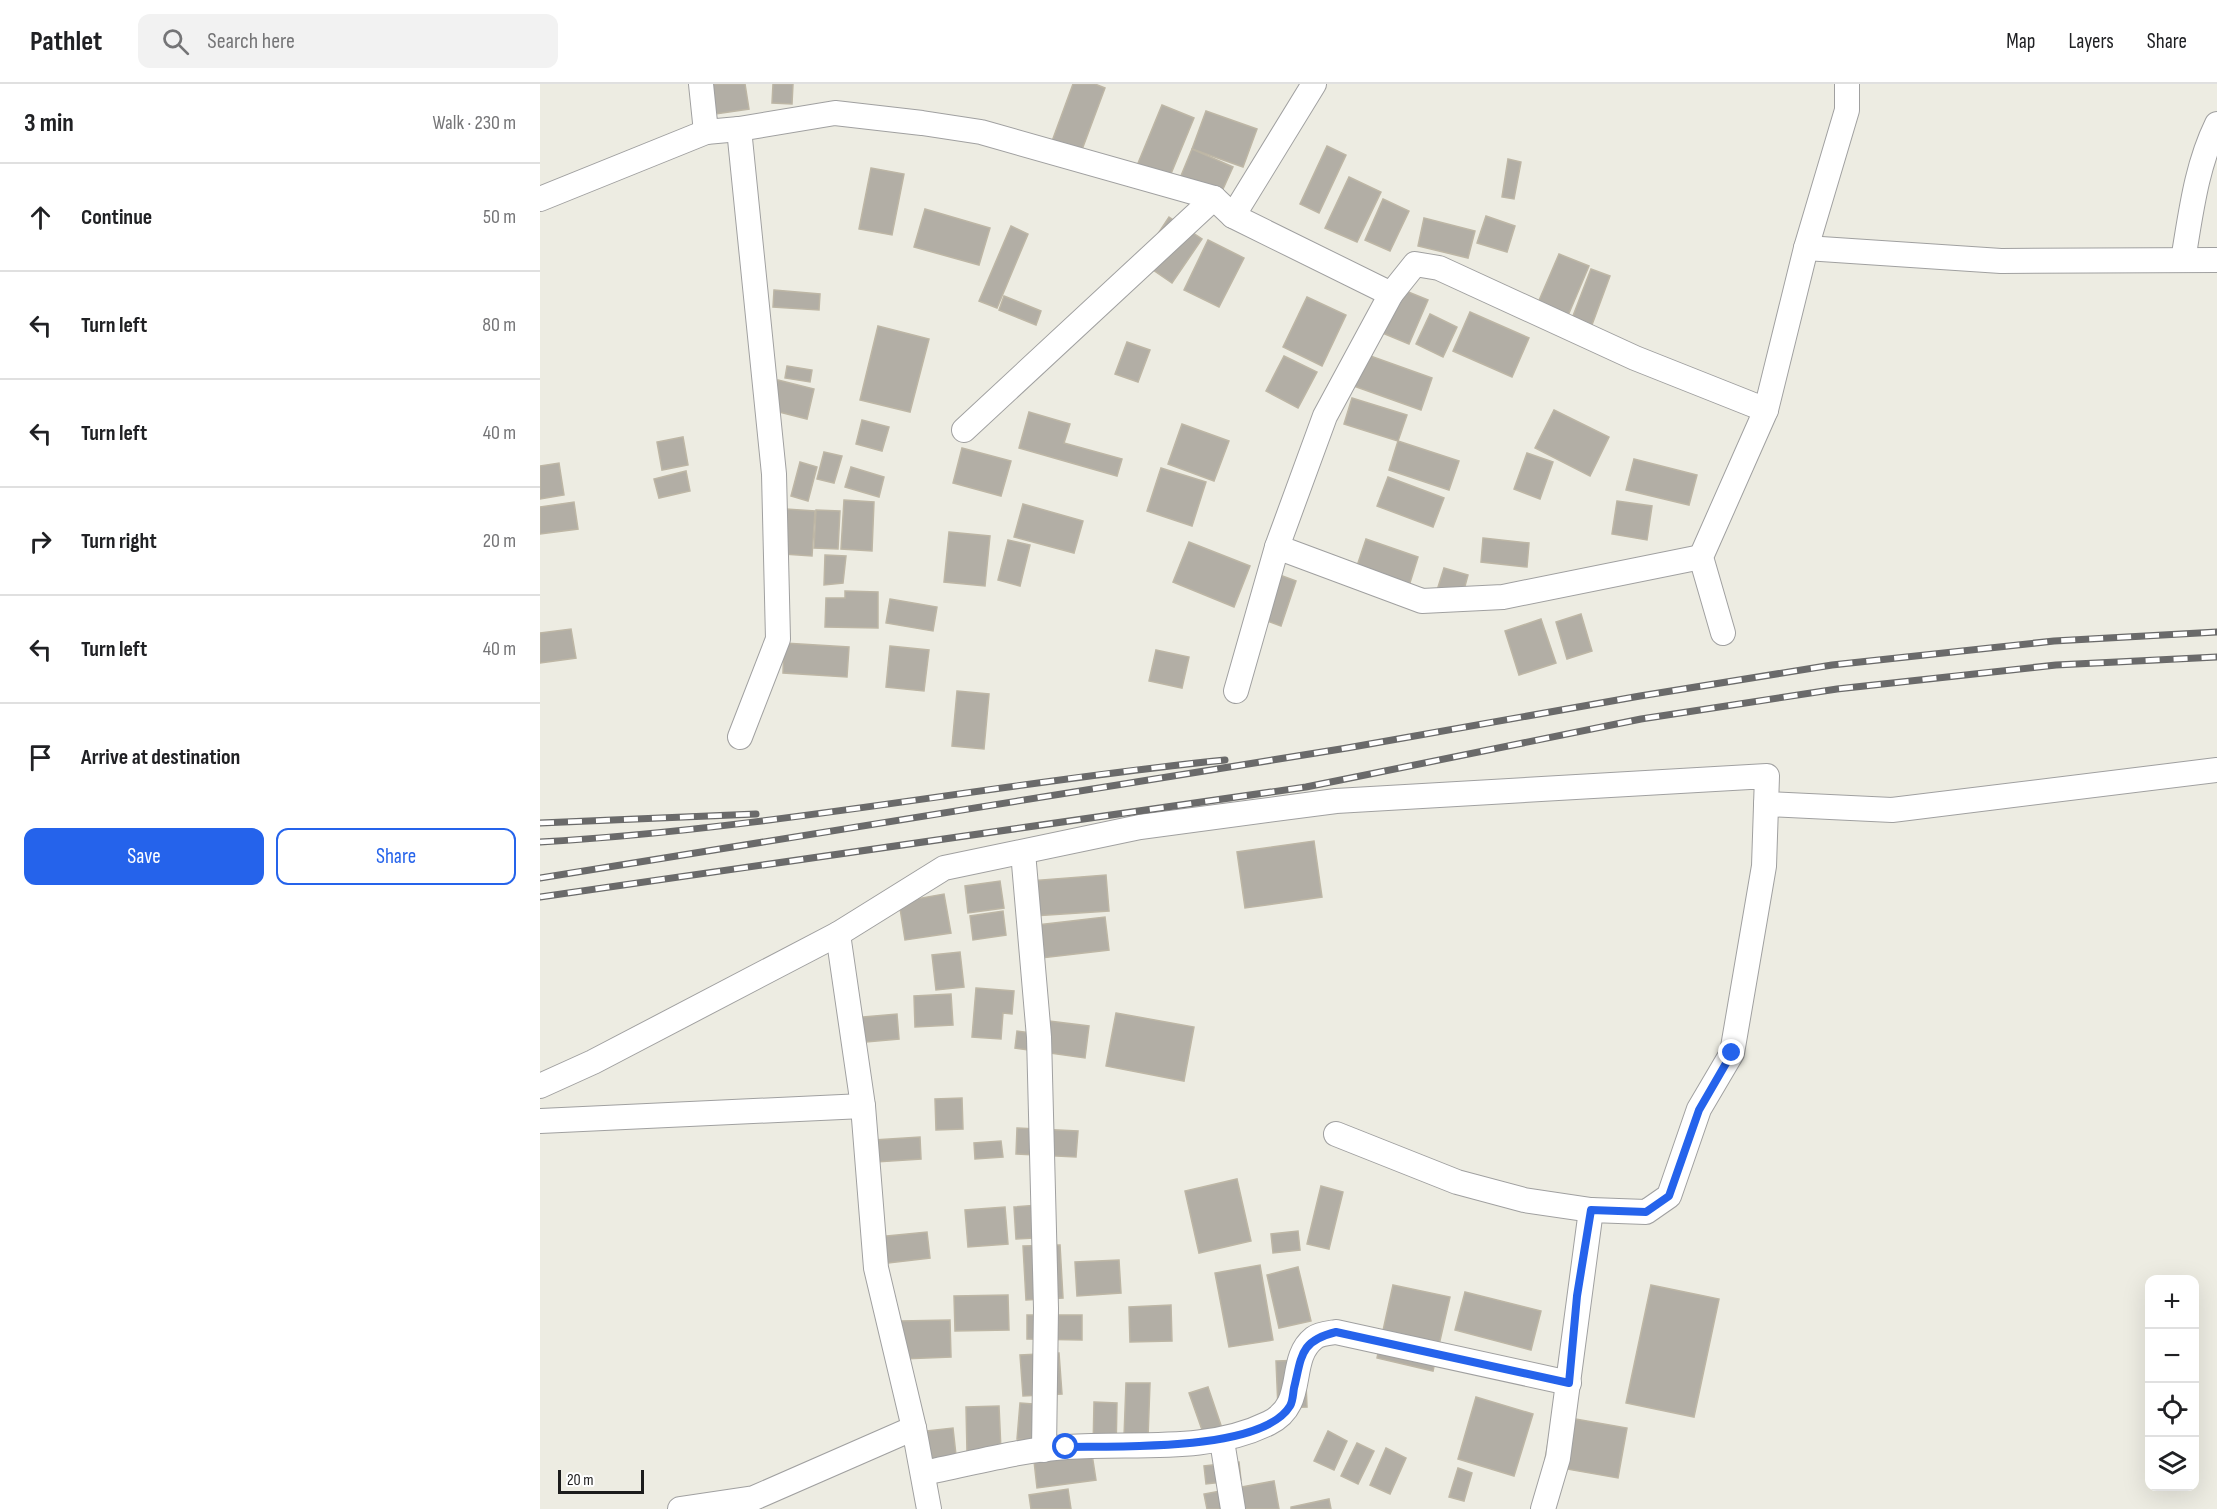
<!DOCTYPE html>
<meta charset="utf-8">
<style>
body{margin:0;font-family:"Sofia Sans Condensed",sans-serif;background:#f2f2f2;color:#202124}
.controls{position:absolute;right:18px;bottom:18px;display:grid;overflow:hidden;border-radius:12px;box-shadow:0 6px 24px #0002}
.controls button{width:54px;height:54px;display:grid;place-items:center;padding:0;border:0;border-bottom:2px solid #e0e0e0;background:#fff;color:#202124;font:30px sans-serif}
.scale{position:absolute;left:18px;bottom:15px;width:86px;box-sizing:border-box;padding-left:6px;border:3px solid #1c1c1c;border-top:0;font-size:16px;line-height:21px;white-space:nowrap;color:#1c1c1c;-webkit-text-stroke:4px #fff;paint-order:stroke}
.stop{position:absolute;width:18px;height:18px;margin:-14px;border:4px solid #2563eb;border-radius:50%;background:#fff}
.stop.end{background:#2563eb;border-color:#fff;box-shadow:0 2px 6px #0008}
.list{margin:0;padding:0;list-style:none}
h2{display:flex;justify-content:space-between;align-items:center;height:78px;margin:0;padding:0 24px;font-size:26px}
h2 small{font-size:20px;font-weight:400;color:#757577}
.list li{display:grid;grid-template-columns:39px 1fr auto;gap:18px;align-items:center;box-sizing:border-box;height:108px;padding:0 24px;border-top:2px solid #e0e0e0}
.list b{display:block;font-size:22px;white-space:nowrap}
.list em{font-size:20px;font-style:normal;color:#757577}
.actions{display:flex;gap:12px;padding:18px 24px}
.actions a{flex:1;padding:14px 0;border:2px solid #2563eb;border-radius:12px;text-align:center;font-size:21px;color:#2563eb}
.actions .main{background:#2563eb;color:#fff}
.icon{flex:none;width:33px;height:33px;fill:none;stroke:currentColor;stroke-width:2;stroke-linecap:round;stroke-linejoin:round}
.map{position:relative;flex:none;width:1677px;height:1425px;overflow:hidden}
header{display:flex;align-items:center;gap:36px;box-sizing:border-box;height:84px;padding:0 30px;background:#fff;border-bottom:2px solid #e0e0e0}
header strong{font-size:28px}
nav{display:flex;gap:33px;margin-inline-start:auto;font-size:21px}
.search{width:420px;height:54px;background:#f2f2f2;display:flex;align-items:center;gap:15px;box-sizing:border-box;padding:0 21px;border-radius:12px;color:#757577;font-size:22px}
main{display:flex}
aside{flex:1;background:#fff}
.map>svg:first-child{display:block}
.building{fill:#b2aea5;stroke:#bdb6a5;stroke-width:1.5}
.lines{fill:none;stroke-linecap:round;stroke-linejoin:round}
.minor-casing{stroke:#a0a0a0;stroke-width:26}
.minor{stroke:#fff;stroke-width:24}
.rail-casing{stroke:#6a6a6a;stroke-width:7}
.rail{stroke:#fff;stroke-width:4.5;stroke-dasharray:14;stroke-linecap:butt}
.route{stroke:#2563eb;stroke-width:8}
</style>
<header>
<strong>Pathlet</strong>
<div class="search"><svg class="icon" aria-label="search" viewBox="0 0 24 24"><circle cx="10" cy="10" r="6"/><path d="M15 15l6 6"/></svg>Search here</div>
<nav><a>Map</a><a>Layers</a><a>Share</a></nav>
</header>
<main>
<aside>
<h2>3 min<small>Walk · 230 m</small></h2>
<ul class="list">
<li><svg class="icon" aria-label="ahead" viewBox="0 0 24 24"><path d="M12 20V5M6 11l6-6 6 6"/></svg><div><b>Continue</b></div><em>50 m</em></li>
<li><svg class="icon" aria-label="left" viewBox="0 0 24 24"><path d="M17 20v-9H6M10 6l-5 5 5 5"/></svg><div><b>Turn left</b></div><em>80 m</em></li>
<li><svg class="icon" aria-label="left" viewBox="0 0 24 24"><path d="M17 20v-9H6M10 6l-5 5 5 5"/></svg><div><b>Turn left</b></div><em>40 m</em></li>
<li><svg class="icon" aria-label="right" viewBox="0 0 24 24"><path d="M7 20v-9h11M14 6l5 5-5 5"/></svg><div><b>Turn right</b></div><em>20 m</em></li>
<li><svg class="icon" aria-label="left" viewBox="0 0 24 24"><path d="M17 20v-9H6M10 6l-5 5 5 5"/></svg><div><b>Turn left</b></div><em>40 m</em></li>
<li><svg class="icon" aria-label="arrive" viewBox="0 0 24 24"><path d="M6 21V4h12l-3 4 3 4H6"/></svg><div><b>Arrive at destination</b></div></li>
</ul>
<div class="actions"><a class="main">Save</a><a>Share</a></div>
</aside>
<div class="map">
<svg width="1677" height="1425" viewBox="0 0 1677 1425">
<rect width="100%" height="100%" fill="#edece2"/>
<g class="building">
<path d="M 164,0 L 205,0 L 209,25 L 169,31 Z"/>
<path d="M 233,0 L 253,0 L 252,20 L 232,19 Z"/>
<path d="M 533,0 L 555,0 L 565,4 L 540,71 L 511,60 Z"/>
<path d="M 622,21 L 654,34 L 628,97 L 596,84 Z"/>
<path d="M 666,27 L 717,45 L 703,83 L 652,65 Z"/>
<path d="M 787,62 L 806,71 L 779,129 L 760,120 Z"/>
<path d="M 652,65 L 693,83 L 678,116 L 638,99 Z"/>
<path d="M 968,75 L 981,78 L 974,115 L 962,113 Z"/>
<path d="M 331,84 L 364,90 L 352,151 L 319,145 Z"/>
<path d="M 809,93 L 841,108 L 817,158 L 785,144 Z"/>
<path d="M 843,115 L 869,127 L 850,167 L 825,156 Z"/>
<path d="M 385,125 L 450,144 L 439,181 L 374,163 Z"/>
<path d="M 946,132 L 975,142 L 967,168 L 937,159 Z"/>
<path d="M 629,133 L 662,155 L 632,199 L 600,177 Z"/>
<path d="M 884,134 L 935,147 L 928,174 L 878,162 Z"/>
<path d="M 471,142 L 488,150 L 457,224 L 439,217 Z"/>
<path d="M 668,156 L 704,174 L 679,223 L 644,206 Z"/>
<path d="M 1019,170 L 1049,182 L 1021,248 L 991,235 Z"/>
<path d="M 1051,185 L 1070,192 L 1046,257 L 1026,250 Z"/>
<path d="M 851,201 L 888,216 L 869,260 L 833,245 Z"/>
<path d="M 234,206 L 280,210 L 279,226 L 233,223 Z"/>
<path d="M 464,212 L 501,227 L 496,241 L 459,226 Z"/>
<path d="M 767,213 L 806,231 L 782,282 L 743,263 Z"/>
<path d="M 930,228 L 989,254 L 972,293 L 913,267 Z"/>
<path d="M 890,230 L 917,243 L 903,273 L 876,260 Z"/>
<path d="M 338,242 L 389,255 L 370,328 L 320,316 Z"/>
<path d="M 587,258 L 610,266 L 598,298 L 575,290 Z"/>
<path d="M 822,269 L 892,294 L 881,326 L 811,301 Z"/>
<path d="M 744,272 L 777,288 L 758,324 L 726,307 Z"/>
<path d="M 247,282 L 272,286 L 270,298 L 245,294 Z"/>
<path d="M 238,296 L 274,305 L 267,335 L 231,326 Z"/>
<path d="M 812,314 L 867,331 L 858,357 L 804,340 Z"/>
<path d="M 1014,326 L 1069,353 L 1050,392 L 995,364 Z"/>
<path d="M 489,328 L 530,340 L 524,359 L 582,375 L 577,392 L 479,364 Z"/>
<path d="M 322,336 L 349,343 L 342,367 L 316,360 Z"/>
<path d="M 642,340 L 689,357 L 674,397 L 628,380 Z"/>
<path d="M 143,353 L 148,381 L 122,386 L 117,358 Z"/>
<path d="M 858,357 L 919,377 L 909,406 L 849,386 Z"/>
<path d="M 422,364 L 471,377 L 461,412 L 413,399 Z"/>
<path d="M 284,368 L 302,372 L 294,399 L 277,395 Z"/>
<path d="M 987,369 L 1013,378 L 1000,415 L 974,405 Z"/>
<path d="M 1094,375 L 1157,391 L 1149,421 L 1086,406 Z"/>
<path d="M 260,378 L 277,383 L 268,417 L 251,412 Z"/>
<path d="M 19,379 L 24,411 L 0,415 L 0,382 Z"/>
<path d="M 311,383 L 344,393 L 339,413 L 305,403 Z"/>
<path d="M 621,384 L 666,398 L 652,442 L 607,427 Z"/>
<path d="M 146,387 L 150,407 L 119,414 L 114,395 Z"/>
<path d="M 848,393 L 904,414 L 893,443 L 837,422 Z"/>
<path d="M 304,416 L 334,418 L 332,467 L 301,465 Z"/>
<path d="M 1077,417 L 1112,422 L 1107,456 L 1072,450 Z"/>
<path d="M 34,418 L 38,445 L 0,450 L 0,423 Z"/>
<path d="M 483,420 L 543,437 L 534,469 L 474,453 Z"/>
<path d="M 231,424 L 275,427 L 272,472 L 229,469 Z"/>
<path d="M 276,426 L 300,427 L 298,465 L 274,464 Z"/>
<path d="M 409,448 L 450,452 L 445,502 L 404,498 Z"/>
<path d="M 943,454 L 989,459 L 987,483 L 941,478 Z"/>
<path d="M 826,455 L 878,473 L 864,518 L 811,500 Z"/>
<path d="M 468,456 L 490,461 L 480,502 L 458,496 Z"/>
<path d="M 649,458 L 710,482 L 694,523 L 633,498 Z"/>
<path d="M 285,471 L 306,472 L 303,499 L 284,501 Z"/>
<path d="M 904,484 L 928,491 L 919,524 L 894,516 Z"/>
<path d="M 737,490 L 756,497 L 741,542 L 722,535 Z"/>
<path d="M 305,507 L 338,508 L 338,544 L 285,543 L 286,514 L 305,514 Z"/>
<path d="M 350,515 L 397,523 L 393,547 L 346,539 Z"/>
<path d="M 1041,530 L 1052,567 L 1027,575 L 1016,538 Z"/>
<path d="M 1001,535 L 1016,579 L 979,591 L 965,547 Z"/>
<path d="M 31,545 L 36,574 L 0,579 L 0,549 Z"/>
<path d="M 244,559 L 309,563 L 307,593 L 243,589 Z"/>
<path d="M 350,562 L 389,566 L 384,607 L 346,603 Z"/>
<path d="M 616,566 L 649,573 L 642,604 L 609,597 Z"/>
<path d="M 417,607 L 449,610 L 444,665 L 412,662 Z"/>
<path d="M 774,757 L 782,813 L 705,824 L 697,768 Z"/>
<path d="M 566,791 L 569,827 L 478,833 L 476,798 Z"/>
<path d="M 460,797 L 464,824 L 428,829 L 425,802 Z"/>
<path d="M 404,810 L 411,849 L 365,856 L 359,818 Z"/>
<path d="M 463,827 L 466,851 L 433,856 L 430,832 Z"/>
<path d="M 565,833 L 569,866 L 484,876 L 480,843 Z"/>
<path d="M 420,868 L 424,903 L 396,906 L 392,871 Z"/>
<path d="M 436,904 L 474,907 L 472,930 L 463,929 L 461,955 L 432,953 Z"/>
<path d="M 411,910 L 413,941 L 375,943 L 374,912 Z"/>
<path d="M 576,929 L 654,943 L 644,997 L 566,982 Z"/>
<path d="M 357,930 L 359,955 L 315,959 L 312,934 Z"/>
<path d="M 509,937 L 549,942 L 545,974 L 475,964 L 477,947 L 507,951 Z"/>
<path d="M 422,1014 L 423,1045 L 396,1046 L 395,1015 Z"/>
<path d="M 477,1044 L 538,1047 L 536,1073 L 476,1070 Z"/>
<path d="M 380,1053 L 381,1075 L 336,1078 L 334,1056 Z"/>
<path d="M 461,1057 L 463,1073 L 435,1075 L 434,1059 Z"/>
<path d="M 697,1095 L 711,1157 L 659,1169 L 645,1107 Z"/>
<path d="M 781,1102 L 803,1108 L 789,1165 L 767,1160 Z"/>
<path d="M 512,1120 L 513,1153 L 476,1155 L 474,1123 Z"/>
<path d="M 465,1123 L 468,1160 L 428,1163 L 425,1126 Z"/>
<path d="M 758,1147 L 760,1166 L 733,1169 L 731,1150 Z"/>
<path d="M 387,1148 L 390,1174 L 340,1180 L 337,1153 Z"/>
<path d="M 520,1161 L 523,1214 L 486,1216 L 483,1162 Z"/>
<path d="M 579,1176 L 581,1209 L 537,1212 L 535,1178 Z"/>
<path d="M 720,1181 L 733,1256 L 689,1263 L 675,1189 Z"/>
<path d="M 758,1183 L 771,1237 L 739,1244 L 727,1191 Z"/>
<path d="M 853,1201 L 910,1213 L 893,1287 L 837,1274 Z"/>
<path d="M 1111,1201 L 1179,1215 L 1154,1333 L 1086,1319 Z"/>
<path d="M 925,1208 L 1001,1227 L 991,1266 L 915,1246 Z"/>
<path d="M 468,1211 L 469,1246 L 415,1247 L 414,1212 Z"/>
<path d="M 631,1221 L 632,1257 L 590,1258 L 589,1223 Z"/>
<path d="M 487,1231 L 542,1231 L 542,1256 L 487,1255 Z"/>
<path d="M 410,1236 L 411,1273 L 362,1275 L 361,1237 Z"/>
<path d="M 519,1269 L 522,1310 L 483,1312 L 480,1271 Z"/>
<path d="M 765,1276 L 767,1323 L 738,1324 L 736,1277 Z"/>
<path d="M 586,1299 L 610,1299 L 608,1354 L 584,1353 Z"/>
<path d="M 668,1303 L 685,1353 L 667,1360 L 649,1309 Z"/>
<path d="M 936,1313 L 993,1330 L 974,1392 L 918,1375 Z"/>
<path d="M 554,1318 L 577,1319 L 576,1367 L 553,1366 Z"/>
<path d="M 480,1319 L 506,1321 L 503,1357 L 477,1355 Z"/>
<path d="M 459,1322 L 461,1366 L 427,1368 L 426,1323 Z"/>
<path d="M 1013,1331 L 1087,1344 L 1078,1394 L 1004,1381 Z"/>
<path d="M 413,1344 L 417,1380 L 373,1385 L 369,1349 Z"/>
<path d="M 788,1347 L 807,1357 L 794,1386 L 774,1377 Z"/>
<path d="M 817,1359 L 834,1367 L 818,1400 L 801,1392 Z"/>
<path d="M 846,1364 L 866,1374 L 850,1410 L 830,1401 Z"/>
<path d="M 552,1370 L 556,1396 L 497,1404 L 494,1377 Z"/>
<path d="M 699,1378 L 701,1396 L 666,1400 L 664,1382 Z"/>
<path d="M 918,1384 L 932,1389 L 924,1417 L 909,1413 Z"/>
<path d="M 734,1397 L 739,1425 L 667,1425 L 664,1410 Z"/>
<path d="M 528,1405 L 531,1425 L 491,1425 L 489,1411 Z"/>
<path d="M 789,1415 L 791,1425 L 751,1425 L 751,1423 Z"/>
</g>
<g class="lines">
<g class="minor-casing">
<g id="minor">
<path d="M 161,0 L 166,48 L 199,45 L 295,29 L 382,39 L 441,48 L 674,114 L 693,132 L 851,210 L 785,332 L 737,463 L 882,517 L 963,513 L 1161,473"/>
<path d="M 199,45 L 234,390 L 238,555 L 200,653"/>
<path d="M 0,115 L 166,48"/>
<path d="M 693,132 L 774,0"/>
<path d="M 1266,164 L 1461,177 L 1677,176"/>
<path d="M 1643,176 C 1651,129 1656,83 1677,40"/>
<path d="M 851,210 L 875,180 L 899,184 L 1095,274 L 1226,326"/>
<path d="M 424,346 L 674,114"/>
<path d="M 1183,549 L 1161,473 L 1226,326 L 1266,164 L 1307,26 L 1307,0"/>
<path d="M 696,607 L 737,463"/>
<path d="M 1226,720 L 1352,726 L 1677,686"/>
<path d="M 483,768 L 499,953 L 506,1224 L 504,1366"/>
<path d="M 0,1002 L 53,978 L 298,850"/>
<path d="M 0,1037 L 323,1022"/>
<path d="M 796,1050 L 917,1098 L 984,1116 L 1051,1126"/>
<path d="M 682,1357 L 693,1425"/>
<path d="M 383,1389 C 430,1380 479,1366 527,1363 C 595,1358 666,1370 729,1339 C 768,1320 746,1276 774,1254 C 779,1250 790,1249 796,1248 L 1029,1299"/>
<path d="M 140,1425 L 214,1414 L 374,1344"/>
<path d="M 389,1425 L 374,1344 L 336,1184 L 323,1022 L 298,850 L 404,784 L 600,743 L 796,717 L 1227,692 L 1224,782 L 1192,969 L 1159,1025 L 1129,1112 L 1106,1128 L 1051,1126 L 1018,1374 L 1003,1425"/>
</g>
</g>
<use href="#minor" class="minor"/>
<g class="rail-casing">
<g id="rail">
<path d="M 0,739 L 216,730"/>
<path d="M 0,758 C 230,745 456,699 685,676"/>
<path d="M 0,794 L 807,664 L 1100,612 L 1292,581 L 1514,557 L 1677,548"/>
<path d="M 0,813 L 766,703 L 1101,635 L 1297,605 L 1516,581 L 1677,573"/>
</g>
</g>
<use href="#rail" class="rail"/>
</g>
<g class="lines">
<path class="route" d="M 526,1363 C 576,1362 722,1368 750,1322 C 753,1317 753,1309 754,1304 C 762,1271 760,1257 796,1248 L 1029,1299 L 1037,1212 L 1051,1126 L 1106,1128 L 1129,1112 L 1159,1026 L 1192,969"/>
</g>
</svg>
<div class="controls">
<button>+</button>
<button>−</button>
<button><svg class="icon" aria-label="locate" viewBox="0 0 24 24"><circle cx="12" cy="12" r="6"/><path d="M12 2v4M12 18v4M2 12h4M18 12h4"/></svg></button>
<button><svg class="icon" aria-label="layers" viewBox="0 0 24 24"><path d="M12 4l9 5-9 5-9-5zM3 14l9 5 9-5"/></svg></button>
</div>
<div class="scale">20 m</div>
<div class="stop" style="left:526px;top:1363px"></div>
<div class="stop end" style="left:1192px;top:969px"></div>
</div>
</main>
